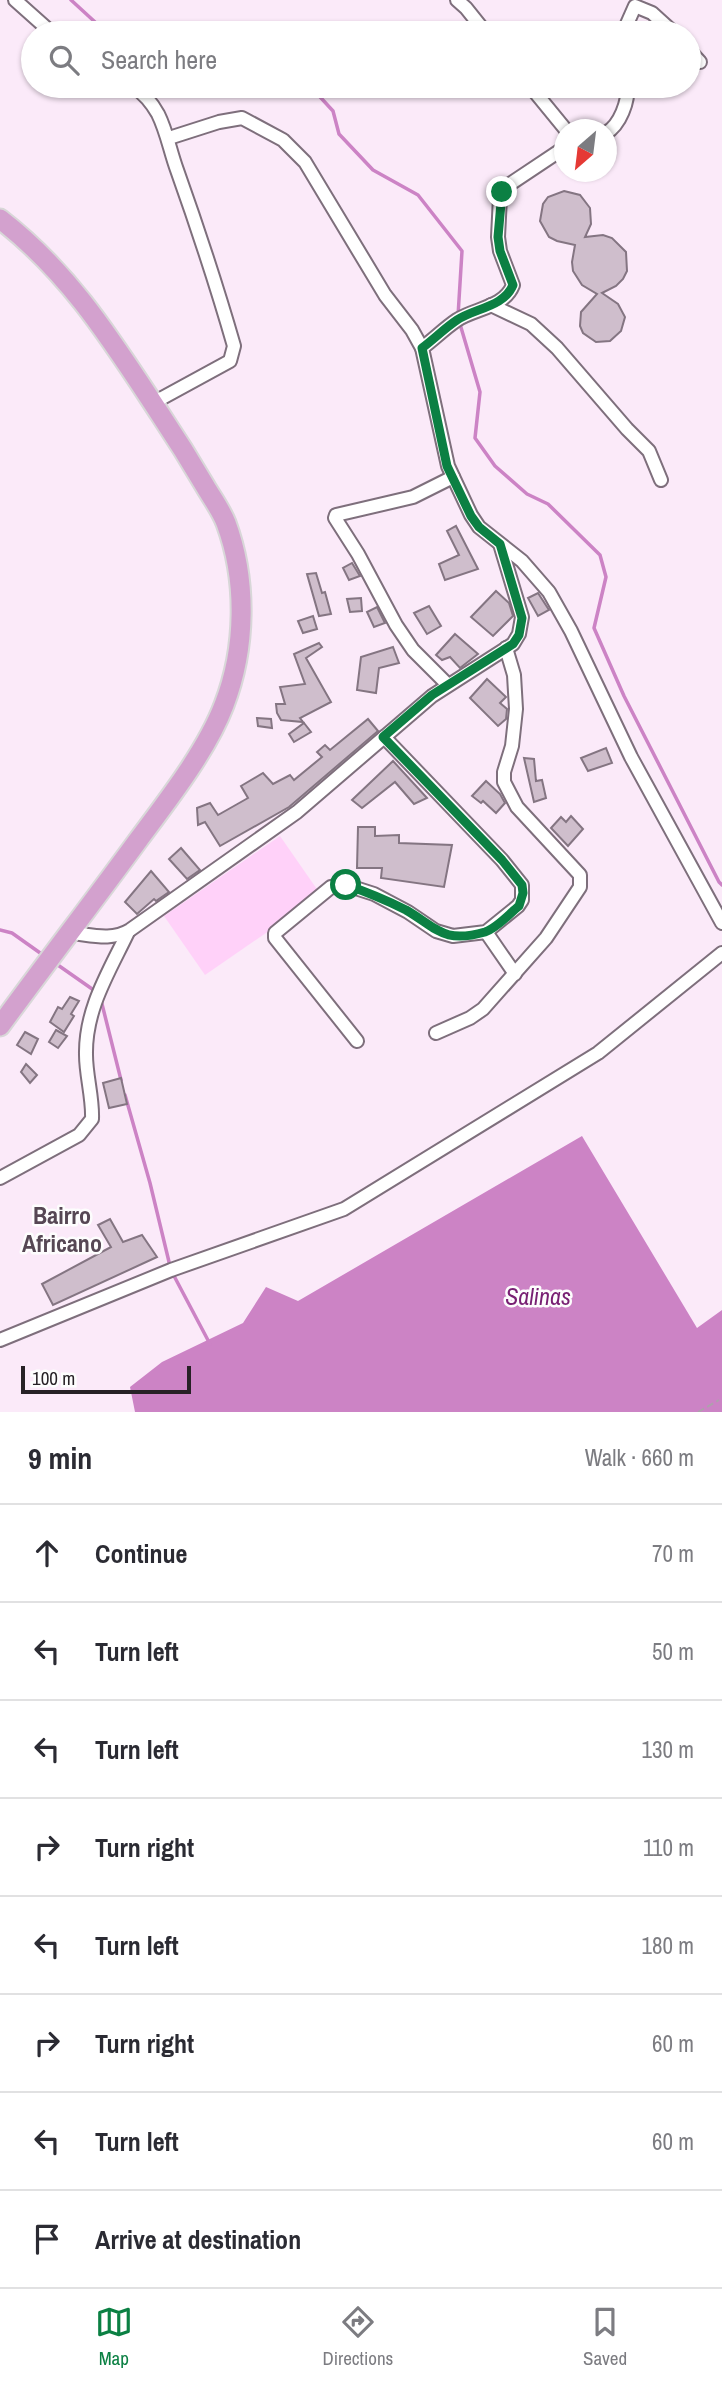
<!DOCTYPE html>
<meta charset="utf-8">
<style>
body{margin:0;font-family:"Archivo Narrow",sans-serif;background:#f2f2f3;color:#2b2b33}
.compass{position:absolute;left:554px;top:119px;width:63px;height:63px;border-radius:50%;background:#fff;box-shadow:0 2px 5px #0004;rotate:208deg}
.scale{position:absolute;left:21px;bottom:18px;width:170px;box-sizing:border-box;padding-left:7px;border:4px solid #272126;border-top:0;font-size:19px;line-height:24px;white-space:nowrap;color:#272126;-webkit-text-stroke:5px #fdfdfd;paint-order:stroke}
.stop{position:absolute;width:21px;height:21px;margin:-16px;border:5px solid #0b8043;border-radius:50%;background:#fff}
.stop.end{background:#0b8043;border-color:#fff;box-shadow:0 2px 7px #0008}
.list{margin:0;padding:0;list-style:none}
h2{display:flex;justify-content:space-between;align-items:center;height:91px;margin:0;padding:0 28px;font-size:30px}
h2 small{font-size:23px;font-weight:400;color:#7c7c81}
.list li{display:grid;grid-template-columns:46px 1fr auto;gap:21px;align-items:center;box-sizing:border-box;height:98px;padding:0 28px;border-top:2px solid #e1e1e2}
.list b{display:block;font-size:26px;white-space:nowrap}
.list em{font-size:23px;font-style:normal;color:#7c7c81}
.icon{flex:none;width:38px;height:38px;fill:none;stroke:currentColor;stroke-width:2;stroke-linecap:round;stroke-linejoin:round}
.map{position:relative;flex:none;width:722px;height:1412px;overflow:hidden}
.search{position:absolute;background:#fff;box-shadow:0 2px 5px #0004;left:21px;right:21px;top:21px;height:77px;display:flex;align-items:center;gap:18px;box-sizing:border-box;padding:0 24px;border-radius:38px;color:#7c7c81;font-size:26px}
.sheet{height:875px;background:#fff}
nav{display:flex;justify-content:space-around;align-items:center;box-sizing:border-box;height:98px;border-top:2px solid #e1e1e2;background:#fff;font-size:19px;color:#7c7c81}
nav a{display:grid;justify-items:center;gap:4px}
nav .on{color:#0b8043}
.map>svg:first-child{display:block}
.green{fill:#ffd1f9}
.water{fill:#cc83c5}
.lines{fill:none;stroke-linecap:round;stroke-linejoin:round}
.stream{stroke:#cc83c5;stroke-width:3.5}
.building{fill:#cfbecc;stroke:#847582;stroke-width:2}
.minor-casing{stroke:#7e6f7c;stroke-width:16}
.primary-casing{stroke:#d8d7d8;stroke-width:23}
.path{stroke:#aea1ac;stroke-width:2;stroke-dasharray:7 3.5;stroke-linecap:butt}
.minor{stroke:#fff;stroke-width:12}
.primary{stroke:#d3a1ce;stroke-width:19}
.route{stroke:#0b8043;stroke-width:9}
.labels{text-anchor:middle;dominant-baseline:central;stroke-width:5;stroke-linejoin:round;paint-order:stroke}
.neighbourhood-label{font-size:24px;font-weight:bold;fill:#564754;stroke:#fdfdfd}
.water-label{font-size:24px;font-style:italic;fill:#782073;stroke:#fdfdfd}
</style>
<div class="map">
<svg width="722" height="1412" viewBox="0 0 722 1412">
<rect width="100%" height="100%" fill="#fbeaf9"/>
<path class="green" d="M 280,836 L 321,895 L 205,975 L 164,916 Z"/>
<path class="water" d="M 582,1136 L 697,1328 L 722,1310 L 722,1412 L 135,1412 L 130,1387 L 162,1362 L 243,1323 L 266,1287 L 298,1301 Z"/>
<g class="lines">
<g class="stream">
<path d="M 71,0 L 107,33"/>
<path d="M 254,33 L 257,31 L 262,33"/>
<path d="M 178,86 L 187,88 L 198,86"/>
<path d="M 310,86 L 333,111 L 339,134 L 373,170 L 418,195 L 462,251 L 458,316"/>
<path d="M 460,324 L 480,392 L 475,438 L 495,466 L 527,494 L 548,504 L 600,555 L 606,577 L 594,628 L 624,696 L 719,882 L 722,885"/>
<path d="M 0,930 L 12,933 L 43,955"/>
<path d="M 55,963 L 95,991"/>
<path d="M 101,1000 L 121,1080"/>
<path d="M 125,1095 L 150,1183 L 170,1266"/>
<path d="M 173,1274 L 210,1344"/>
</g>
</g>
<g class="building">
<path d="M 564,191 L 580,195 L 590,208 L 591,224 L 585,237 L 603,235 L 612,238 L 626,252 L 627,271 L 623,279 L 616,286 L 602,293 L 618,304 L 625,317 L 621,331 L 610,341 L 596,342 L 583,333 L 580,326 L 581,312 L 597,294 L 582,285 L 573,271 L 572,262 L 575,245 L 557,241 L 549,237 L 540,221 L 543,204 L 548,197 Z"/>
<path d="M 456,526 L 478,569 L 445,580 L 439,564 L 459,555 L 447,531 Z"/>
<path d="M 352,563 L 360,576 L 349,580 L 343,568 Z"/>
<path d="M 316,573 L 322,593 L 325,592 L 331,614 L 319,616 L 307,574 Z"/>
<path d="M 496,591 L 509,603 L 513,616 L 493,636 L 471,617 Z"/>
<path d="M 538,593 L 549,610 L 538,616 L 528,598 Z"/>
<path d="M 361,598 L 362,611 L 350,612 L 347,599 Z"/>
<path d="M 429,606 L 441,626 L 427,634 L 414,613 Z"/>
<path d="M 377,607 L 385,623 L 374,627 L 367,612 Z"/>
<path d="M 313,616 L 317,629 L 303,633 L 298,621 Z"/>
<path d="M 455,634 L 478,654 L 460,668 L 450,657 L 442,660 L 436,655 Z"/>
<path d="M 319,643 L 322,647 L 306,658 L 331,702 L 300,718 L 303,722 L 281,720 L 277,713 L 276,704 L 285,704 L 280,687 L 305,684 L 294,654 Z"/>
<path d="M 393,647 L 399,663 L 379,668 L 376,693 L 357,690 L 361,657 Z"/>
<path d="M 487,679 L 506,697 L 500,703 L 507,709 L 506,719 L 498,726 L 470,698 Z"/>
<path d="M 257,718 L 271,719 L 272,728 L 258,726 Z"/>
<path d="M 368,719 L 378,731 L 289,807 L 220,846 L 205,822 L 198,825 L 197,808 L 210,803 L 218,815 L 248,798 L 241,786 L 263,773 L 273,784 L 290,775 L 294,780 L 322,757 L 317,752 L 325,745 L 330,750 Z"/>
<path d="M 304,723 L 311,732 L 294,742 L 289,734 Z"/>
<path d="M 606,748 L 612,763 L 588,771 L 581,758 Z"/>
<path d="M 524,758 L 534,759 L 536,781 L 542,780 L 546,798 L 534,802 Z"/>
<path d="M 393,761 L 427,798 L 414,804 L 395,782 L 362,808 L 352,800 Z"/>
<path d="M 486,781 L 500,794 L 505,803 L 496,813 L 483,801 L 481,803 L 472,796 Z"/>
<path d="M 571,816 L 583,829 L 568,846 L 551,828 L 561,817 L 566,822 Z"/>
<path d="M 358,827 L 375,827 L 375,836 L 399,835 L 399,843 L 452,845 L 444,887 L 381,878 L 382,868 L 357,868 Z"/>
<path d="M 181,848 L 200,870 L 187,879 L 169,859 Z"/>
<path d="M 151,871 L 169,892 L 156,901 L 154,899 L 137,914 L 125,902 Z"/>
<path d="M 70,997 L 79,1001 L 71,1014 L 74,1016 L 64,1032 L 50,1022 L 58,1007 L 62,1009 Z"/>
<path d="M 56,1030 L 67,1036 L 58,1048 L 49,1042 Z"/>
<path d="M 25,1032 L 38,1039 L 31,1054 L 17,1045 Z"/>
<path d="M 26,1064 L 37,1075 L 30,1083 L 21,1072 Z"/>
<path d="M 121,1078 L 127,1104 L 109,1108 L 103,1083 Z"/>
<path d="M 110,1219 L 123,1242 L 142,1235 L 157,1257 L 53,1305 L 42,1284 L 111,1247 L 98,1225 Z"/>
</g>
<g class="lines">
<g class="minor-casing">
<g id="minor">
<path d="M 15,0 L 52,33"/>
<path d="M 457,0 L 466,8 L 486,33"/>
<path d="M 623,33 L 635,6 L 652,13 L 674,33"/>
<path d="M 689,50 L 700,62"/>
<path d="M 133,86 C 143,93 152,103 158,114 C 167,132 170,151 177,170 C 198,229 217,287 234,346 L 230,361 L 153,403"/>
<path d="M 530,86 L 566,130"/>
<path d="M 606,133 C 620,125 629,101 627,86"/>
<path d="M 169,138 L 219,122 L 242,118 L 283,140 L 305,162 L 385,295 L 412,330 L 422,348"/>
<path d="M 564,148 L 507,186 L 500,197 L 498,237 L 500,251 L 513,285 C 504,308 475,308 457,320 C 445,328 434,339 422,348 L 448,466 L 471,515 L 479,527 L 522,561 L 549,592 L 571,631 L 631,757 L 722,923"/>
<path d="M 491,305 L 531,324 L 557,348 L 627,429 L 649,451 L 661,480"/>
<path d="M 448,685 L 413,650 L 396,625 L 358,554 L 335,518 L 336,515 L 413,497 L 453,477"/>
<path d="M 486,932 L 515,974"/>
<path d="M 72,933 C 92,935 112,941 130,930 L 297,812 L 432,696 L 513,644 L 519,634 L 522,617 L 500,544"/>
<path d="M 436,1033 L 470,1018 L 483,1009 L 546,938 L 580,887 L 580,875 L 517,807 L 504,782 L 504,772 L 512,746 L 516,709 L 514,675 L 506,648"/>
<path d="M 357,1041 L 275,938 L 275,933 L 331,887 L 346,885 L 374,894 L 408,912 L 436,931 L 453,936 L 486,932 L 518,906 L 522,900 L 522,885 L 502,860 L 384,737"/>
<path d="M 0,1178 L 79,1135 L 92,1119 C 93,1098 86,1076 86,1055 C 85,1009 109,972 128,932"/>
<path d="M 0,1340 L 171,1270 L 344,1209 L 598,1053 L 722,953"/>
</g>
</g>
<g class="primary-casing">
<path id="primary" d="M 0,219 C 70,273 112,341 160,414 C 176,438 191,462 205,486 C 212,498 221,510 226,523 C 247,580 246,648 224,705 C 207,750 168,800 139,839 C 93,902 46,963 0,1026"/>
</g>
<path class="path" d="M 698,1412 L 719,1400"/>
<use href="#minor" class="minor"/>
<use href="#primary" class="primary"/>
</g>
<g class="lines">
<path class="route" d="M 346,885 C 367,892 386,900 406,910 C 437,928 443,944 485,932 C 497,928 509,914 519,906 L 523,893 L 522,885 L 502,860 L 383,737 L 432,695 L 513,644 L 519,635 L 522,618 L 500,544 L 479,527 L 471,516 L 447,466 L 422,348 C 434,339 445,328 457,320 C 475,308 504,307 513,285 L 500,251 L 498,237 L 502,192"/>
</g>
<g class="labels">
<g class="neighbourhood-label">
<text x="62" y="1215">Bairro<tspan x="62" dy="28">Africano</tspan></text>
</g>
<g class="water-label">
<text x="538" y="1296">Salinas</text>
</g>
</g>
</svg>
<svg class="compass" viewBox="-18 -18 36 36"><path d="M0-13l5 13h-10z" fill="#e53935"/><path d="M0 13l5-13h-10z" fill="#7c7c81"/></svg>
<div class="scale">100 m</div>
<div class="stop" style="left:346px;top:885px"></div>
<div class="stop end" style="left:502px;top:192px"></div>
<div class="search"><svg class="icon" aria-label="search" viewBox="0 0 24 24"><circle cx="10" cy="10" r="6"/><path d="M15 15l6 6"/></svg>Search here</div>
</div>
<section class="sheet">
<h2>9 min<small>Walk · 660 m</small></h2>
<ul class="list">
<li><svg class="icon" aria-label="ahead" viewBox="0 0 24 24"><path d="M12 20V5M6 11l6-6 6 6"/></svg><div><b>Continue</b></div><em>70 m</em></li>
<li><svg class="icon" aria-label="left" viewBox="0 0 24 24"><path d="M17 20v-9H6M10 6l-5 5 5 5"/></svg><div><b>Turn left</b></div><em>50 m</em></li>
<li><svg class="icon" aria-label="left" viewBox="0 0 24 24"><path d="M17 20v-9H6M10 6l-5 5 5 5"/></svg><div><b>Turn left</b></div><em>130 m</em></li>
<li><svg class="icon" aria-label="right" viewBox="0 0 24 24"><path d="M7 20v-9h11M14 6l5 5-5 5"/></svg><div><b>Turn right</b></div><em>110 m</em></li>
<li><svg class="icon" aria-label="left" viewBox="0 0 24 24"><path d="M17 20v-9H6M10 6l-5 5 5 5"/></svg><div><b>Turn left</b></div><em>180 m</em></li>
<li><svg class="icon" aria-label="right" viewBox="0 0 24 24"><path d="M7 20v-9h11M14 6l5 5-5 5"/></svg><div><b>Turn right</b></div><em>60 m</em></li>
<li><svg class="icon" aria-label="left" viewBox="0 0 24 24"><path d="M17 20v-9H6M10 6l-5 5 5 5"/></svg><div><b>Turn left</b></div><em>60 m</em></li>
<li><svg class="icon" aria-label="arrive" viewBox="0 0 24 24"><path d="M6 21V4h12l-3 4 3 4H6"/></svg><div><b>Arrive at destination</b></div></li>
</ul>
</section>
<nav>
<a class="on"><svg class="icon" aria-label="map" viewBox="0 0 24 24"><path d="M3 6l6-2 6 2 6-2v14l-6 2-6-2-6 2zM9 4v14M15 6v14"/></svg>Map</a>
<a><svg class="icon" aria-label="directions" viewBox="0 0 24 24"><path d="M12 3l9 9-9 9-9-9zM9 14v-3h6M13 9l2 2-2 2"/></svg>Directions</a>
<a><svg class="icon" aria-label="saved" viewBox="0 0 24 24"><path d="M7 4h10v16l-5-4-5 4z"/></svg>Saved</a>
</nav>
